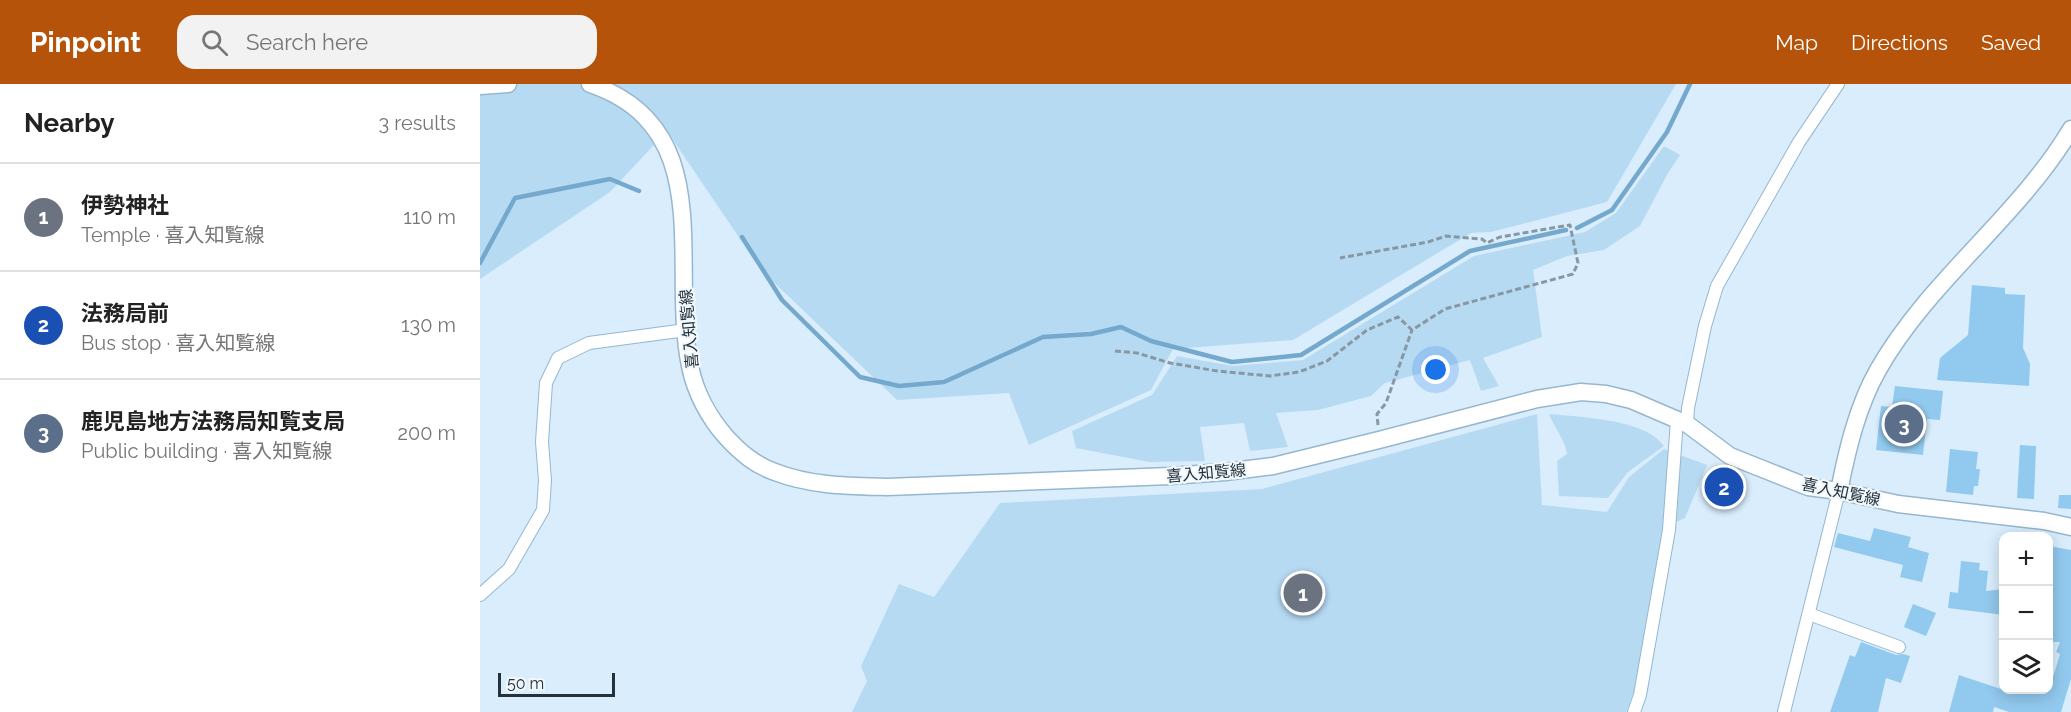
<!DOCTYPE html>
<meta charset="utf-8">
<style>
body{margin:0;font-family:Raleway,"Noto Sans JP",sans-serif;background:#f2f2f2;color:#222}
.controls{position:absolute;right:18px;bottom:18px;display:grid;overflow:hidden;border-radius:12px;box-shadow:0 3px 15px #0003}
.controls button{width:54px;height:54px;display:grid;place-items:center;padding:0;border:0;border-bottom:2px solid #e0e0e0;background:#fff;color:#222;font:30px sans-serif}
.scale{position:absolute;left:18px;bottom:15px;width:117px;box-sizing:border-box;padding-left:6px;border:3px solid #25323b;border-top:0;font-size:16px;line-height:21px;white-space:nowrap;color:#25323b;-webkit-text-stroke:4px #f1f8fd;paint-order:stroke}
.you{position:absolute;left:956px;top:286px;width:21px;height:21px;margin:-15px;border:4px solid #fff;border-radius:50%;background:#1a73e8;box-shadow:0 0 0 9px #1a73e833}
.badge{display:grid;place-items:center;width:39px;height:39px;border-radius:50%;background:#b45309;color:#fff;font-size:20px;font-weight:700}
.pin{position:absolute;translate:-50% -50%;border:3px solid #fff;box-shadow:0 2px 6px #0006}
.list{margin:0;padding:0;list-style:none}
h2{display:flex;justify-content:space-between;align-items:center;height:78px;margin:0;padding:0 24px;font-size:26px}
h2 small{font-size:20px;font-weight:400;color:#767676}
.list li{display:grid;grid-template-columns:39px 1fr auto;gap:18px;align-items:center;box-sizing:border-box;height:108px;padding:0 24px;border-top:2px solid #e0e0e0}
.list b{display:block;font-size:22px;white-space:nowrap}
.list p{margin:0;font-size:20px;white-space:nowrap;color:#767676}
.list em{font-size:20px;font-style:normal;color:#767676}
.icon{flex:none;width:33px;height:33px;fill:none;stroke:currentColor;stroke-width:2;stroke-linecap:round;stroke-linejoin:round}
.map{position:relative;flex:none;width:1591px;height:628px;overflow:hidden}
header{display:flex;align-items:center;gap:36px;box-sizing:border-box;height:84px;padding:0 30px;background:#b45309;color:#fff}
header strong{font-size:28px}
nav{display:flex;gap:33px;margin-inline-start:auto;font-size:21px}
.search{width:420px;height:54px;background:#f2f2f2;display:flex;align-items:center;gap:15px;box-sizing:border-box;padding:0 21px;border-radius:18px;color:#767676;font-size:22px}
main{display:flex}
aside{flex:1;background:#fff}
.map>svg:first-child{display:block}
.green{fill:#b7daf3}
.lines{fill:none;stroke-linecap:round;stroke-linejoin:round}
.stream{stroke:#74a9cd;stroke-width:4.5}
.building{fill:#92c9ee}
.street-casing{stroke:#96b7ce;stroke-width:14}
.secondary-casing{stroke:#96b7ce;stroke-width:19}
.path{stroke:#8798a4;stroke-width:3;stroke-dasharray:6 3;stroke-linecap:butt}
.street{stroke:#fff;stroke-width:12}
.secondary{stroke:#fff;stroke-width:16}
.labels{text-anchor:middle;dominant-baseline:central;stroke-width:4.5;stroke-linejoin:round;paint-order:stroke}
.street-label{font-size:16px;fill:#25323b;stroke:#f1f8fd}
</style>
<header>
<strong>Pinpoint</strong>
<div class="search"><svg class="icon" aria-label="search" viewBox="0 0 24 24"><circle cx="10" cy="10" r="6"/><path d="M15 15l6 6"/></svg>Search here</div>
<nav><a>Map</a><a>Directions</a><a>Saved</a></nav>
</header>
<main>
<aside>
<h2>Nearby<small>3 results</small></h2>
<ul class="list">
<li><span class="badge" style="background:#6b7280">1</span><div><b>伊勢神社</b><p>Temple · 喜入知覧線</p></div><em>110 m</em></li>
<li><span class="badge" style="background:#1a4fb4">2</span><div><b>法務局前</b><p>Bus stop · 喜入知覧線</p></div><em>130 m</em></li>
<li><span class="badge" style="background:#5c6f8a">3</span><div><b>鹿児島地方法務局知覧支局</b><p>Public building · 喜入知覧線</p></div><em>200 m</em></li>
</ul>
</aside>
<div class="map">
<svg width="1591" height="628" viewBox="0 0 1591 628">
<rect width="100%" height="100%" fill="#d9edfc"/>
<g class="green">
<path d="M 0,0 L 1196,0 L 1127,118 L 1011,148 L 991,149 L 813,256 L 693,265 L 671,306 L 549,361 L 529,309 L 417,316 L 281,186 L 187,47 L 130,108 L 0,195 Z"/>
<path d="M 1184,62 L 1200,71 L 1188,89 L 1160,142 L 1124,166 L 1087,172 L 1053,186 L 1062,253 L 1003,274 L 1019,302 L 1001,307 L 990,276 L 905,299 L 891,312 L 838,326 L 796,329 L 808,363 L 770,367 L 764,339 L 720,343 L 725,377 L 669,378 L 596,364 L 592,347 L 672,311 L 697,272 L 753,282 L 823,276 L 994,172 L 1105,148 L 1136,129 Z"/>
<path d="M 1057,330 L 1062,421 L 1127,428 L 1149,393 L 1184,365 L 1227,381 L 1205,434 L 1185,443 L 1154,608 L 1146,628 L 372,628 L 387,597 L 381,582 L 419,500 L 454,513 L 520,419 L 782,405 Z"/>
<path d="M 1069,330 C 1099,333 1166,335 1184,362 L 1148,388 L 1128,414 L 1079,412 L 1077,377 L 1087,370 C 1085,355 1074,344 1069,330 Z"/>
</g>
<g class="lines">
<g class="stream">
<path d="M 1097,144 L 1132,126 L 1187,48 L 1210,0"/>
<path d="M 262,153 L 302,216 L 380,293 L 419,302 L 464,298 L 563,253 L 611,250 L 641,243 L 671,257 L 752,278 L 821,271 L 990,167 L 1086,146"/>
<path d="M 0,179 L 35,114 L 130,95 L 159,107"/>
</g>
</g>
<g class="building">
<path d="M 1492,201 L 1525,204 L 1525,210 L 1545,211 L 1543,264 L 1550,280 L 1549,302 L 1457,296 L 1460,274 L 1488,251 Z"/>
<path d="M 1415,302 L 1463,307 L 1460,336 L 1447,335 L 1443,371 L 1396,366 L 1401,322 L 1412,323 Z"/>
<path d="M 1540,361 L 1556,362 L 1554,415 L 1537,414 Z"/>
<path d="M 1470,365 L 1498,368 L 1496,385 L 1500,385 L 1498,402 L 1494,402 L 1493,411 L 1466,408 Z"/>
<path d="M 1579,411 L 1591,411 L 1591,425 L 1578,424 Z"/>
<path d="M 1394,444 L 1431,453 L 1428,463 L 1449,469 L 1442,498 L 1420,493 L 1423,481 L 1354,463 L 1358,449 L 1390,457 Z"/>
<path d="M 1569,462 L 1591,466 L 1591,595 L 1581,628 L 1529,628 L 1514,623 L 1513,628 L 1469,628 L 1479,591 L 1524,606 L 1569,606 L 1580,570 L 1576,568 L 1580,558 L 1569,558 Z"/>
<path d="M 1481,477 L 1500,479 L 1499,486 L 1508,487 L 1506,507 L 1524,505 L 1524,531 L 1468,524 L 1470,508 L 1478,509 Z"/>
<path d="M 1433,520 L 1456,529 L 1446,552 L 1424,543 Z"/>
<path d="M 1381,558 L 1416,571 L 1423,570 L 1430,572 L 1421,599 L 1406,594 L 1398,628 L 1350,628 L 1370,571 L 1375,573 Z"/>
</g>
<g class="lines">
<g class="street-casing">
<g id="street">
<path d="M 1207,340 L 1208,324 L 1225,242 L 1237,202 L 1319,58 L 1358,0"/>
<path d="M 0,511 L 29,485 L 63,426 L 65,396 L 62,358 L 66,299 L 78,274 L 109,259 L 206,246"/>
<path d="M 1329,530 L 1419,563"/>
<path d="M 1154,628 L 1160,611 L 1189,446 L 1197,336"/>
<path d="M 1304,628 L 1359,407"/>
</g>
</g>
<g class="secondary-casing">
<g id="secondary">
<path d="M 110,0 C 240,44 189,180 210,282 C 215,308 229,334 247,354 C 261,369 275,381 295,388 C 331,402 369,402 407,403 L 690,392 L 745,388 L 793,382 L 899,356 L 1057,315 L 1101,308 L 1126,310 L 1151,316 L 1207,340 L 1250,372 L 1328,403 L 1359,407 L 1418,420 L 1564,437 L 1591,443"/>
<path d="M 0,2 L 28,0"/>
<path d="M 1359,407 C 1367,367 1377,323 1398,286 C 1449,196 1538,134 1591,45"/>
</g>
</g>
<g class="path">
<path d="M 635,267 L 657,269 L 690,279 L 737,287 L 790,292 L 819,288 L 847,277 L 887,246 L 918,233 L 932,246 L 965,225 L 1093,190 L 1098,179 L 1090,141 L 1020,153 L 1007,159 L 1002,155 L 966,152 L 948,158 L 860,174"/>
<path d="M 898,341 L 897,330 L 906,319 L 932,246"/>
</g>
<use href="#street" class="street"/>
<use href="#secondary" class="secondary"/>
</g>
<g class="labels">
<g class="street-label">
<text transform="translate(209 245) rotate(-95)">喜入知覧線</text>
<text transform="translate(726 389) rotate(-5)">喜入知覧線</text>
<text transform="translate(1361 408) rotate(12)">喜入知覧線</text>
</g>
</g>
</svg>
<div class="controls">
<button>+</button>
<button>−</button>
<button><svg class="icon" aria-label="layers" viewBox="0 0 24 24"><path d="M12 4l9 5-9 5-9-5zM3 14l9 5 9-5"/></svg></button>
</div>
<div class="scale">50 m</div>
<div class="you"></div>
<div class="pin badge" style="left:823px;top:509px;background:#6b7280">1</div>
<div class="pin badge" style="left:1244px;top:403px;background:#1a4fb4">2</div>
<div class="pin badge" style="left:1424px;top:340px;background:#5c6f8a">3</div>
</div>
</main>
